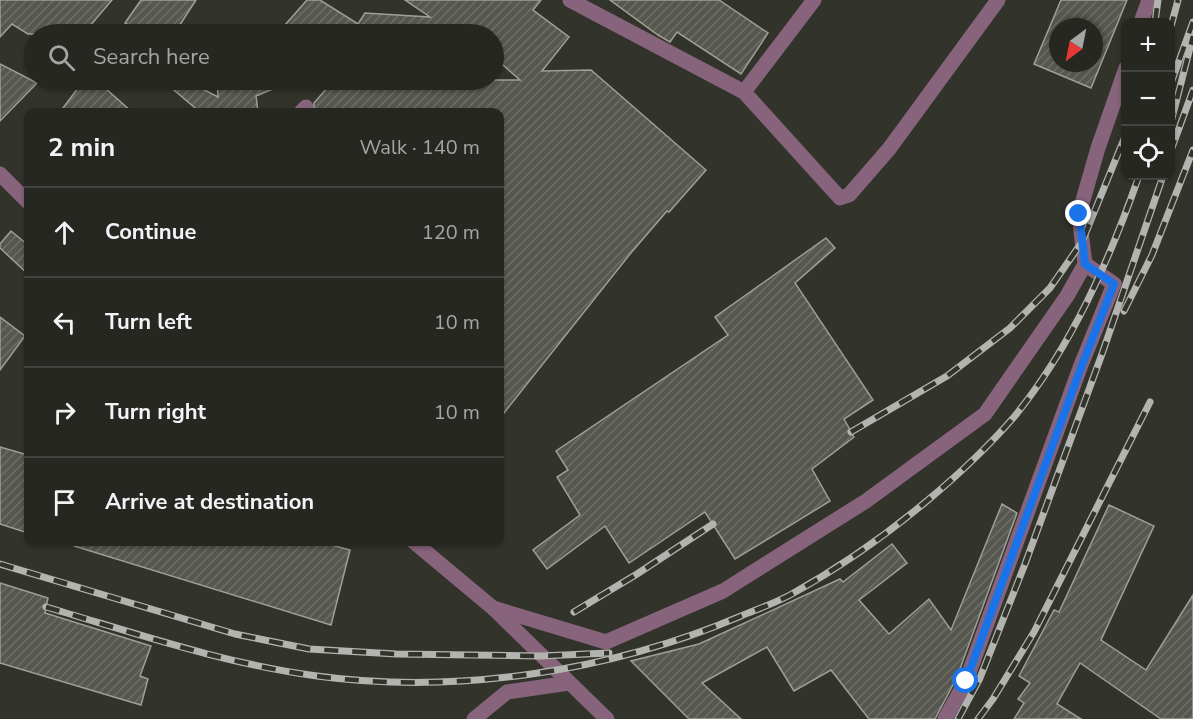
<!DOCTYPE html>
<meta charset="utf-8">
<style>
body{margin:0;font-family:"Nunito Sans",sans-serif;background:#32332e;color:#f1f3f6}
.controls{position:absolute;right:18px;top:18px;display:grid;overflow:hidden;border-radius:12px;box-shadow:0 2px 4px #0004}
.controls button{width:54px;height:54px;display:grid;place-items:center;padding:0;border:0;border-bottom:2px solid #42443f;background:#262721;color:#f1f3f6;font:30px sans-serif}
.compass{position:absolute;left:1049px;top:18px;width:54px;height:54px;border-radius:50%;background:#262721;box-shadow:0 2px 4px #0004;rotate:212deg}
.stop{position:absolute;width:18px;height:18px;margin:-14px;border:4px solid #1a73e8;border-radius:50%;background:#fff}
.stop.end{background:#1a73e8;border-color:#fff;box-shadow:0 2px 6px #0008}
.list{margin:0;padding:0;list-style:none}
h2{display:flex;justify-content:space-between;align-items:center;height:78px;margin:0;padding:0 24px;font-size:26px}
h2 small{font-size:20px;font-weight:400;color:#a4a5a5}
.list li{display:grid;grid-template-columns:39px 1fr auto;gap:18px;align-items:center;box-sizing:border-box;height:90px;padding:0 24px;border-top:2px solid #42443f}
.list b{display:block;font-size:22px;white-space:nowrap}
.list em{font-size:20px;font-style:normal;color:#a4a5a5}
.icon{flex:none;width:33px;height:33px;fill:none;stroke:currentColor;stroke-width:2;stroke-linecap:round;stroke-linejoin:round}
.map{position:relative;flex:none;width:1193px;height:719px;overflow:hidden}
.search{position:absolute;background:#262721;box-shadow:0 2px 4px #0004;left:24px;top:24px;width:480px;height:66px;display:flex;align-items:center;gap:15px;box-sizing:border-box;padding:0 21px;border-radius:33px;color:#a4a5a5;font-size:22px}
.panel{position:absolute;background:#262721;box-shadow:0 2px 4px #0004;left:24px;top:108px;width:480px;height:438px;border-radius:12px}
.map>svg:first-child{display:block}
.building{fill:url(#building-hatch);stroke:#9ea097;stroke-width:1.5;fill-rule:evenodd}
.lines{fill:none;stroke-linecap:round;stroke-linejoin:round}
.minor{stroke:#87647b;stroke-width:15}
.rail-casing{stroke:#b3b4af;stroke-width:7}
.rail{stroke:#32342c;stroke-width:4.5;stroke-dasharray:14;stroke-linecap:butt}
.route{stroke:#1a73e8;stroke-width:8}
</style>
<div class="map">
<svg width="1193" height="719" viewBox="0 0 1193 719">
<defs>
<pattern id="building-hatch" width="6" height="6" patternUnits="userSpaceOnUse" patternTransform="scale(1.5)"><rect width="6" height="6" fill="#56574f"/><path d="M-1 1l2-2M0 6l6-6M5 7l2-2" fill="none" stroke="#6d6e67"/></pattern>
</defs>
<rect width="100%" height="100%" fill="#32342c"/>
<g class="building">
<path d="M 0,0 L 112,0 L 83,34 L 28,34 L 12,24 L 0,37 Z"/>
<path d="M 141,0 L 196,0 L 174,34 L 145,34 L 125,23 Z"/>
<path d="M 307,0 L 320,0 L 358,24 L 365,13 L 430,17 L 405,0 L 541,0 L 533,10 L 569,37 L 542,71 L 591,70 L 706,170 L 669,212 L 667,211 L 630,254 L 500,418 L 500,112 L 314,112 L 314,103 L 334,80 L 520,80 L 494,57 L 494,34 L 277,34 Z"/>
<path d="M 610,0 L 719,0 L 768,33 L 741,74 L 677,32 L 670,42 L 658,35 Z"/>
<path d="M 1061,0 L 1127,0 L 1091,88 L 1034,64 ZM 1058,27 L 1094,27 L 1094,63 L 1058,63 Z"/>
<path d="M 0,64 L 37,83 L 0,121 Z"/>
<path d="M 84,80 L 96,80 L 132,112 L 60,112 Z"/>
<path d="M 162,80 L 185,80 L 218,97 L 217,80 L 294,80 L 256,96 L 258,112 L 200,112 Z"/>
<path d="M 11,231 L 28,245 L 28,274 L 0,248 L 0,244 Z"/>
<path d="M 826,238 L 835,248 L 795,283 L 873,400 L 844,419 L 854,437 L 812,469 L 830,501 L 735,559 L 705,512 L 629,563 L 605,526 L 547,569 L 533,550 L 580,515 L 557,477 L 568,470 L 556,451 L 728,335 L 715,317 Z"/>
<path d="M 0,317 L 25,336 L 0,370 Z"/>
<path d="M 0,447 L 28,455 L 28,533 L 0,524 Z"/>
<path d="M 1002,504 L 1017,513 L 957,677 L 935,719 L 869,719 L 831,670 L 794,691 L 767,647 L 702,683 L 741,719 L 689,719 L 631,661 L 699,644 L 840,579 L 843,582 L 892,544 L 907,563 L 859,600 L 889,634 L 929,599 L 951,630 Z"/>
<path d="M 1109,505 L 1154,526 L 1101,640 L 1146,670 L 1193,595 L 1193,719 L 1161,719 L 1080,663 L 1057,704 L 1081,719 L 1014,719 L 1024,703 L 1018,699 L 1030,683 L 1019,676 L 1054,610 L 1059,612 Z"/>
<path d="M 74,542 L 320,542 L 350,550 L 331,625 L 74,546 Z"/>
<path d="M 0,583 L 48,598 L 45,613 L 151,646 L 140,676 L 148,679 L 141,705 L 0,663 Z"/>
</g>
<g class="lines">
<g class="minor">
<path d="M 570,0 L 744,92 L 840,198 L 849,195 L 889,149 L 998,0"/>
<path d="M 1141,22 L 1149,0"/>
<path d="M 744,92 L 814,0"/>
<path d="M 301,112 L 306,107"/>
<path d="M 0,174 L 28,202"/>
<path d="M 414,542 L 493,608 L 607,719"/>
<path d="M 493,608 L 606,642 L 723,591 L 866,501 L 985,414 L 1067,296 L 1085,264 L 1079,214 L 1098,148 L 1126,68"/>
<path d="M 474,719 L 507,692 L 569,683"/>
<path d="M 945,719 L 966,681 L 1081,365 L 1114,284 L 1085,264"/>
</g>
<g class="rail-casing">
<g id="rail">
<path d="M 1155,22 L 1158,0"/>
<path d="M 1170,30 L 1178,0"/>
<path d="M 1170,86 L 1193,22"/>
<path d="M 1170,126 L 1193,36"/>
<path d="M 1170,153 L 1193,90"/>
<path d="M 1124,311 L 1152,255 L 1193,150"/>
<path d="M 851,432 L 947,376 L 1010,328 L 1050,288 L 1082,242 L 1126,134"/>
<path d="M 0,564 L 235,634 L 309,649 L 396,654 L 541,656 L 609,653"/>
<path d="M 46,607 C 135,633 225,664 317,676 C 458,695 611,671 741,616 C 758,609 775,603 790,595 C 839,568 885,536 928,500 C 958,475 988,447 1014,417 C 1072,346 1109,261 1139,176"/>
<path d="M 574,612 L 637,574 L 713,524"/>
<path d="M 958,719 L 980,678 L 1025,564 L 1102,354 L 1163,176"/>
<path d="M 978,719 L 993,699 L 1034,632 L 1150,402"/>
</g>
</g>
<use href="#rail" class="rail"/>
</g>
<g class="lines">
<path class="route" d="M 966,681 L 1082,365 L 1114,284 L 1085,264 L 1079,214"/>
</g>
</svg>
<div class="controls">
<button>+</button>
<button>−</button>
<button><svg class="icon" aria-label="locate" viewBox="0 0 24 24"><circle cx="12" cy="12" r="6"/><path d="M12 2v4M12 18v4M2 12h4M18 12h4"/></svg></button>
</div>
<svg class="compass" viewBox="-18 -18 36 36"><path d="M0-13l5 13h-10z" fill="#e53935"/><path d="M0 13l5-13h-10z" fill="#a4a5a5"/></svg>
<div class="stop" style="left:966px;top:681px"></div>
<div class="stop end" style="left:1079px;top:214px"></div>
<div class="search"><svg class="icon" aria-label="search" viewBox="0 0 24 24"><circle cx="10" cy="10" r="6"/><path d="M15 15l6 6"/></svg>Search here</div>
<section class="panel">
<h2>2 min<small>Walk · 140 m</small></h2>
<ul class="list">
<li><svg class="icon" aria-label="ahead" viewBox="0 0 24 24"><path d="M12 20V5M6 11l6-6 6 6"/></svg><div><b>Continue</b></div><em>120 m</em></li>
<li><svg class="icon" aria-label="left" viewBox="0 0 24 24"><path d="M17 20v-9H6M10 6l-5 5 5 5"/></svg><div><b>Turn left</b></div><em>10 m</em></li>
<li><svg class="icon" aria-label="right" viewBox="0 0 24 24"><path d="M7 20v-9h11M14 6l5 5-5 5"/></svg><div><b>Turn right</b></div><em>10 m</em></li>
<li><svg class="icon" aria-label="arrive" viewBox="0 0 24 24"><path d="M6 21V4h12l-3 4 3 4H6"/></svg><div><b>Arrive at destination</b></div></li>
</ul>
</section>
</div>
